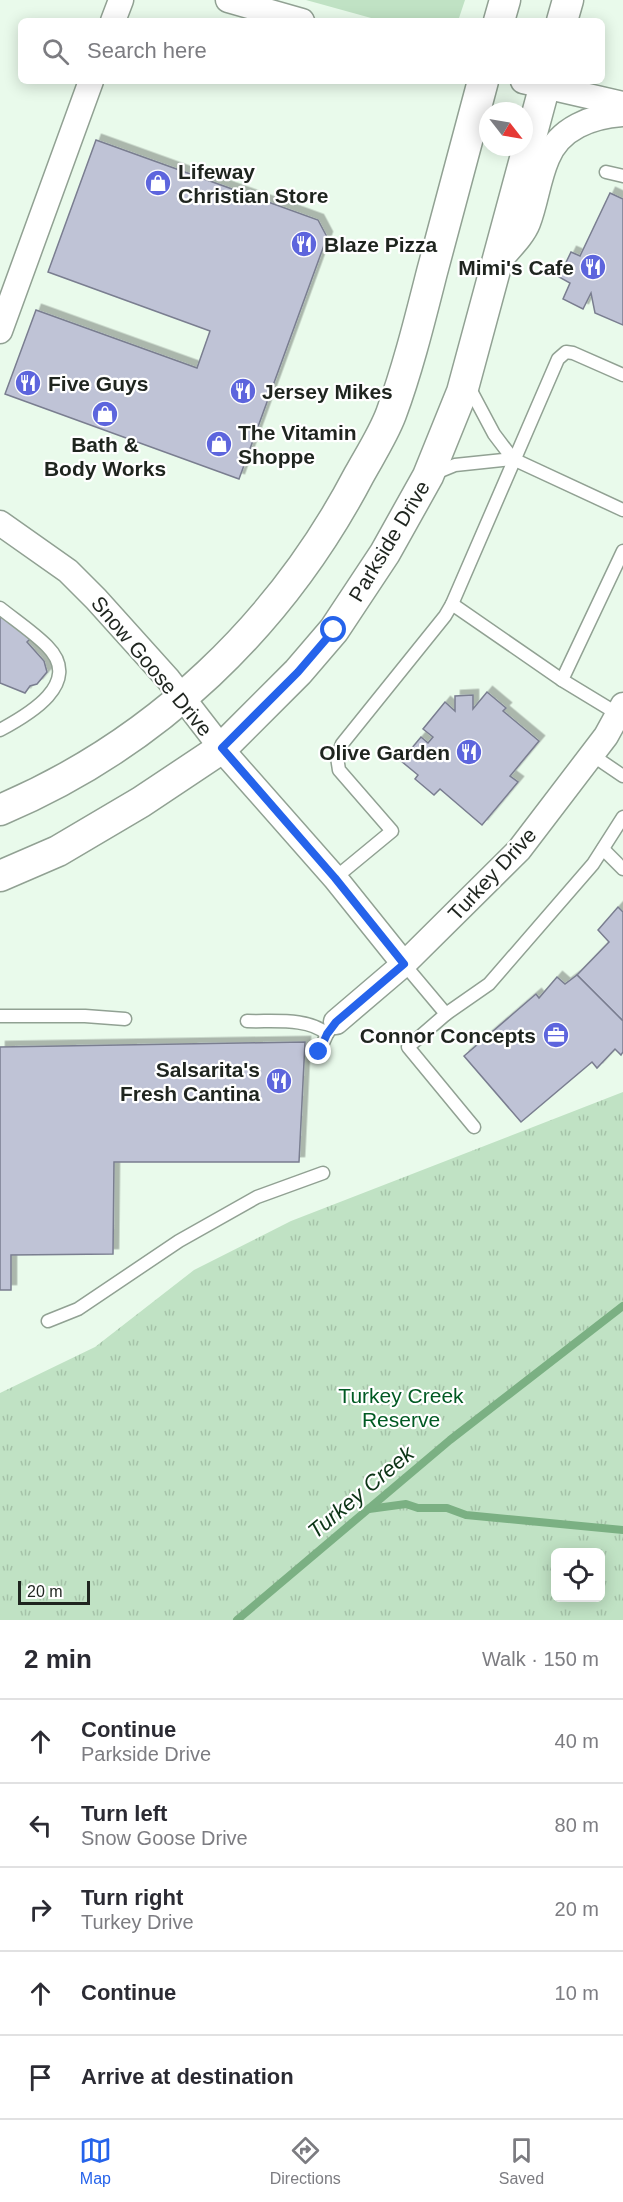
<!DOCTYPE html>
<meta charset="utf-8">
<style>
body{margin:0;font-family:Arial,sans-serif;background:#f2f2f3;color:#2b2b33}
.controls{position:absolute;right:18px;bottom:18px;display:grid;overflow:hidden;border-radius:9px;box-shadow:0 3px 15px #0003}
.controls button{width:54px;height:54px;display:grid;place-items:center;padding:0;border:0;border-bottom:2px solid #e1e1e2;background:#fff;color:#2b2b33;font:30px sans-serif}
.compass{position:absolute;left:479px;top:102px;width:54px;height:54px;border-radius:50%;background:#fff;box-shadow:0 3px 15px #0003;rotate:121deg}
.scale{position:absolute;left:18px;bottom:15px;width:72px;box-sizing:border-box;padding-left:6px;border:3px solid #1f251f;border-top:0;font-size:16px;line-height:21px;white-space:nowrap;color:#1f251f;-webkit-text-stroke:4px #fff;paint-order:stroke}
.stop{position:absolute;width:18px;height:18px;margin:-14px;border:4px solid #2563eb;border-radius:50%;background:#fff}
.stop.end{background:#2563eb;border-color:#fff;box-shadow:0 2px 6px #0008}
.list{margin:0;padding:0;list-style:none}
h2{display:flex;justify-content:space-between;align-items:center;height:78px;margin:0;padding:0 24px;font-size:26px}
h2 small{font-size:20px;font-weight:400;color:#7c7c81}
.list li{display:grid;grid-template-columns:39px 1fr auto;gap:18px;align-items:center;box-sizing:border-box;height:84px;padding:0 24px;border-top:2px solid #e1e1e2}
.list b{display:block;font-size:22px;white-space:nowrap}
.list p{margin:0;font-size:20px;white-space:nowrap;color:#7c7c81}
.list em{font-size:20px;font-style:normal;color:#7c7c81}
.icon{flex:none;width:33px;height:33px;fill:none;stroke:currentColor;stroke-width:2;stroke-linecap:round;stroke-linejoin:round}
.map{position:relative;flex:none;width:623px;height:1620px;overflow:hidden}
.search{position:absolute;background:#fff;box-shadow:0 3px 15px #0003;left:18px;right:18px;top:18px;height:66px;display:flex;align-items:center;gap:15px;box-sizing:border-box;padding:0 21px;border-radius:9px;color:#7c7c81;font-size:22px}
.sheet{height:498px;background:#fff}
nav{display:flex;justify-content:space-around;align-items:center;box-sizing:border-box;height:84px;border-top:2px solid #e1e1e2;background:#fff;font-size:16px;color:#7c7c81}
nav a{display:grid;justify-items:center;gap:3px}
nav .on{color:#2563eb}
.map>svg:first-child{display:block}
.green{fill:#c0e2c4}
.park{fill:url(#park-tufts);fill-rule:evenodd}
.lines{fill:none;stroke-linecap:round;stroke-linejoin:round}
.stream{stroke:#7bb083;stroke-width:8}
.building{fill:#bfc3d6;stroke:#7a7e90;stroke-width:1.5;filter:url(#shadow)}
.service-casing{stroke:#91a193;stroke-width:15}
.minor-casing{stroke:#91a193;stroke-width:27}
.tertiary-casing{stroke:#91a193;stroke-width:33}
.service{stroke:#fff;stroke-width:12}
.minor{stroke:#fff;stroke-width:24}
.tertiary{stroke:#fff;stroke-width:30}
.route{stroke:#2563eb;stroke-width:8}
.labels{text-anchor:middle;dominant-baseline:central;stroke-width:4.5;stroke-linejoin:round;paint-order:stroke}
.poi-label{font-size:21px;font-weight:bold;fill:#1f251f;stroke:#fff;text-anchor:start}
.street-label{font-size:21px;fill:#1f251f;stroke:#fff}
.park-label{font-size:21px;fill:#015a23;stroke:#fff}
.water-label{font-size:22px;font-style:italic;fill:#0c3416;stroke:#fff}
</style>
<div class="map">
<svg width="623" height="1620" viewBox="0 0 623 1620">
<defs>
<pattern id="park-tufts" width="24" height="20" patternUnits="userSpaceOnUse" patternTransform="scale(1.5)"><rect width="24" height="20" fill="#c0e2c4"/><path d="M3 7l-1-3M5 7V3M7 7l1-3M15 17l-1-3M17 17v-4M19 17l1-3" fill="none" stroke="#a5c2a8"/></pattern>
<filter id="shadow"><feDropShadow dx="5.5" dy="-5.5" stdDeviation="0" flood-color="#0004"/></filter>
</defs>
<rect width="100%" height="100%" fill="#e9faeb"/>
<path class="green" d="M 306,0 L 465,0 L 458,21 L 382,21 Z"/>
<path class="park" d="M 623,1092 L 623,1620 L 0,1620 L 0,1393 L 95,1347 L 194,1270 L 291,1221 ZM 556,1552 L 600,1552 L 600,1598 L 556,1598 Z"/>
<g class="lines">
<g class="stream">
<path d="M 369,1509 L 406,1504 L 418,1508 L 447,1508 L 466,1515 L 623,1530"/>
<path d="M 237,1620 L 450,1440 L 623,1306"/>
</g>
</g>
<g class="building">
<path d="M 96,140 L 318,220 L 327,237 L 239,479 L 5,394 L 36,310 L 197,368 L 210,331 L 48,272 Z"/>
<path d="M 610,193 L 623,199 L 623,325 L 595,313 L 591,293 L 583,309 L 563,299 L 570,283 L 559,277 L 571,252 L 580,256 Z"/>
<path d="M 0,615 L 30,639 L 27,642 L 44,661 L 47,672 L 37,684 L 30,686 L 25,693 L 0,683 Z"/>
<path d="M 487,692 L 506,708 L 503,711 L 539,741 L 510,776 L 518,782 L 482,825 L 440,789 L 434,795 L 415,779 L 418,775 L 401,761 L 421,737 L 428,743 L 433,737 L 423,729 L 445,702 L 455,711 L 455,696 L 473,695 L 473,709 Z"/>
<path d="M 618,907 L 623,912 L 623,1021 L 577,975 L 609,942 L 598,930 Z"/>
<path d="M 577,975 L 623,1021 L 623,1052 L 621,1055 L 615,1049 L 597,1068 L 592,1062 L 521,1122 L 464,1056 L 536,994 L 539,998 L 557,977 L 565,984 Z"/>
<path d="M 305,1042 L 299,1162 L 114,1162 L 113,1254 L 11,1255 L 11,1290 L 0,1290 L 0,1047 Z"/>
</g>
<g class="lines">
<g class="service-casing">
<g id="service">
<path d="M 606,172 L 623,176"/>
<path d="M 469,387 L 494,434 L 513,459 L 623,510"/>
<path d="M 433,474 L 455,465 L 513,459"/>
<path d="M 452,604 L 562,680"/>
<path d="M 0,608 C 15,620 33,632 47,646 C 84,683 28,715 0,730"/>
<path d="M 618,714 L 562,680 L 623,551"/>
<path d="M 592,755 L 623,776"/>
<path d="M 603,849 L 623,869"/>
<path d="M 335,878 L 392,831 L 339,770 L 337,757 L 342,744 L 445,616 L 452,604 L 558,359 L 566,352 L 573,353 L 623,375"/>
<path d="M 404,964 L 446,1014 L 489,984 L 593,864 L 623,817"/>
<path d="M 446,1014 L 408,1047 L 474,1127"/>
<path d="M 0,1016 L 85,1016 L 125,1019"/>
<path d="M 247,1021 C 272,1022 308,1017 327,1034 L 336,1022"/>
<path d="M 319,1052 L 327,1034"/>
<path d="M 48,1321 L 78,1309 L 179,1241 L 257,1197 L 323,1173"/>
</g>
</g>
<g class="minor-casing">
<g id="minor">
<path d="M 228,0 L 302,21"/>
<path d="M 113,21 L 121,0"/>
<path d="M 523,81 L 623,104"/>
<path d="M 500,260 C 509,249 523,236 528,223 C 536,202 538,180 547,159 C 559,128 592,116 623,114"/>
<path d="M 0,331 L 91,81"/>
<path d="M 0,523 L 68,571 L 96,599 L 168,679 L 230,759 L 335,878 L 404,964"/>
<path d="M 336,1022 L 404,964 L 519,850 L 606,736 L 623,705"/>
</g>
</g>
<g class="tertiary-casing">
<g id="tertiary">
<path d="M 499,21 L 505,0"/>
<path d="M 562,21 L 568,0"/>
<path d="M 0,810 C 156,744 281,624 359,475 C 370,455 383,435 391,414 C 408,368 420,319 432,272 C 449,209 466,145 483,81"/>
<path d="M 0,876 L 58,851 L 141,802 L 222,748 L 298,672 L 334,630 L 385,553 L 428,476 L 462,392 L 546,81"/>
</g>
</g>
<use href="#service" class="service"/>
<use href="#minor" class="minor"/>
<use href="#tertiary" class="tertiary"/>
</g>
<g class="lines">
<path class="route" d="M 319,1052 L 327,1034 L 336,1022 L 404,964 L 335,878 L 222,748 L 298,672 L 334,630"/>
</g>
<defs>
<g id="shop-disc" transform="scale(1.35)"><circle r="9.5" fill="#5d65dd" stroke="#fff"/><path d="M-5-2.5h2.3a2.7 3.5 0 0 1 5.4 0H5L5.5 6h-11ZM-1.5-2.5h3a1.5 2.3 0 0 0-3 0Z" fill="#fff"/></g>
<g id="restaurant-disc" transform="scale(1.35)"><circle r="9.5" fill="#5d65dd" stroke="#fff"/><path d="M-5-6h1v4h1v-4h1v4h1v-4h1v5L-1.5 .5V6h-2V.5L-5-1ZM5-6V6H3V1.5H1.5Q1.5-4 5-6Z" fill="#fff"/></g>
<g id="office-disc" transform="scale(1.35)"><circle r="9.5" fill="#5d65dd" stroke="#fff"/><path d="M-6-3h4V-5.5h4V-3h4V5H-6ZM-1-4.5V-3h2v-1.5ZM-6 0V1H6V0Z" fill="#fff"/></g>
</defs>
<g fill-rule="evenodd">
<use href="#shop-disc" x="158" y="183"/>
<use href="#restaurant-disc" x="304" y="244"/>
<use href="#restaurant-disc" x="593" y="267"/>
<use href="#restaurant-disc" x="28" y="383"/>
<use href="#restaurant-disc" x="243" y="391"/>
<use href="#shop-disc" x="105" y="414"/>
<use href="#shop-disc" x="219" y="444"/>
<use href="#restaurant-disc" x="469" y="752"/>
<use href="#office-disc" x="556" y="1035"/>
<use href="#restaurant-disc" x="279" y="1081"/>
</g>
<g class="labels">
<g class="poi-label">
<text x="178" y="171">Lifeway<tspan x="178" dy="24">Christian Store</tspan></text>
<text x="324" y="244">Blaze Pizza</text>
<text x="574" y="267" text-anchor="end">Mimi's Cafe</text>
<text x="48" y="383">Five Guys</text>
<text x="262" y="391">Jersey Mikes</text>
<text x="238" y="432">The Vitamin<tspan x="238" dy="24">Shoppe</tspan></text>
<text x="105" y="444" text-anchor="middle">Bath &amp;<tspan x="105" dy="24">Body Works</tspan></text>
<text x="450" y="752" text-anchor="end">Olive Garden</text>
<text x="536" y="1035" text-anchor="end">Connor Concepts</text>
<text x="260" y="1069" text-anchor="end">Salsarita's<tspan x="260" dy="24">Fresh Cantina</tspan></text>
</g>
<g class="street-label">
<text transform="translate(389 541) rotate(-59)">Parkside Drive</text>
<text transform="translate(152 666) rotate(50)">Snow Goose Drive</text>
<text transform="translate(492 874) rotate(-47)">Turkey Drive</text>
</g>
<g class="park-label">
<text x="401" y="1395">Turkey Creek<tspan x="401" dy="24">Reserve</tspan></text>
</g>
<g class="water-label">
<text transform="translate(361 1492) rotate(-40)">Turkey Creek</text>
</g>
</g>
</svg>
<div class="controls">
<button><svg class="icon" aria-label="locate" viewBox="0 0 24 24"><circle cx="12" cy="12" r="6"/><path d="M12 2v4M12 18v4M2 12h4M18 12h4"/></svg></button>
</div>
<svg class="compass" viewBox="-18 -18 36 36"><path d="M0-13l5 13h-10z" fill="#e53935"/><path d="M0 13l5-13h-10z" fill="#7c7c81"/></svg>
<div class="scale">20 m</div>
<div class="stop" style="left:334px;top:630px"></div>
<div class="stop end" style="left:319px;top:1052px"></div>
<div class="search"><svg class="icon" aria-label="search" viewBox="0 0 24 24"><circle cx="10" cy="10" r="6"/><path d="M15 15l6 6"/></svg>Search here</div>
</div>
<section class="sheet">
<h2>2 min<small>Walk · 150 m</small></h2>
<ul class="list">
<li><svg class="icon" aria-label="ahead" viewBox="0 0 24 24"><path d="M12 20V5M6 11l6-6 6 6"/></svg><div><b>Continue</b><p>Parkside Drive</p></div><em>40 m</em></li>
<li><svg class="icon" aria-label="left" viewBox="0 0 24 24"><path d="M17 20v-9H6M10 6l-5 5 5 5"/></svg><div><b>Turn left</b><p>Snow Goose Drive</p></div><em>80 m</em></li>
<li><svg class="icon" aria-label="right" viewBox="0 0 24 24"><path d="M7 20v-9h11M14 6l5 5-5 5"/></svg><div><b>Turn right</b><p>Turkey Drive</p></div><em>20 m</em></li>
<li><svg class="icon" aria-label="ahead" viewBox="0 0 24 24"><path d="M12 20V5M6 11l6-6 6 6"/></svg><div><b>Continue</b></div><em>10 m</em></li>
<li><svg class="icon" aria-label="arrive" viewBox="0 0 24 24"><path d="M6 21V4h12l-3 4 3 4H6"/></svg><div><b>Arrive at destination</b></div></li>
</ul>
</section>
<nav>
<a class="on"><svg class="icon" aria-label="map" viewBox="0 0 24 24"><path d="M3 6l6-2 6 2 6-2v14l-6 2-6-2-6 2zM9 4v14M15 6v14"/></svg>Map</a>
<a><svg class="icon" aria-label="directions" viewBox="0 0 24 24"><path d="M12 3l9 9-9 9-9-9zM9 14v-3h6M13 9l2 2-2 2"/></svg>Directions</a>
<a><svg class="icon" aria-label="saved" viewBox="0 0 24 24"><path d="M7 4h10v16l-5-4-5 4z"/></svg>Saved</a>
</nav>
